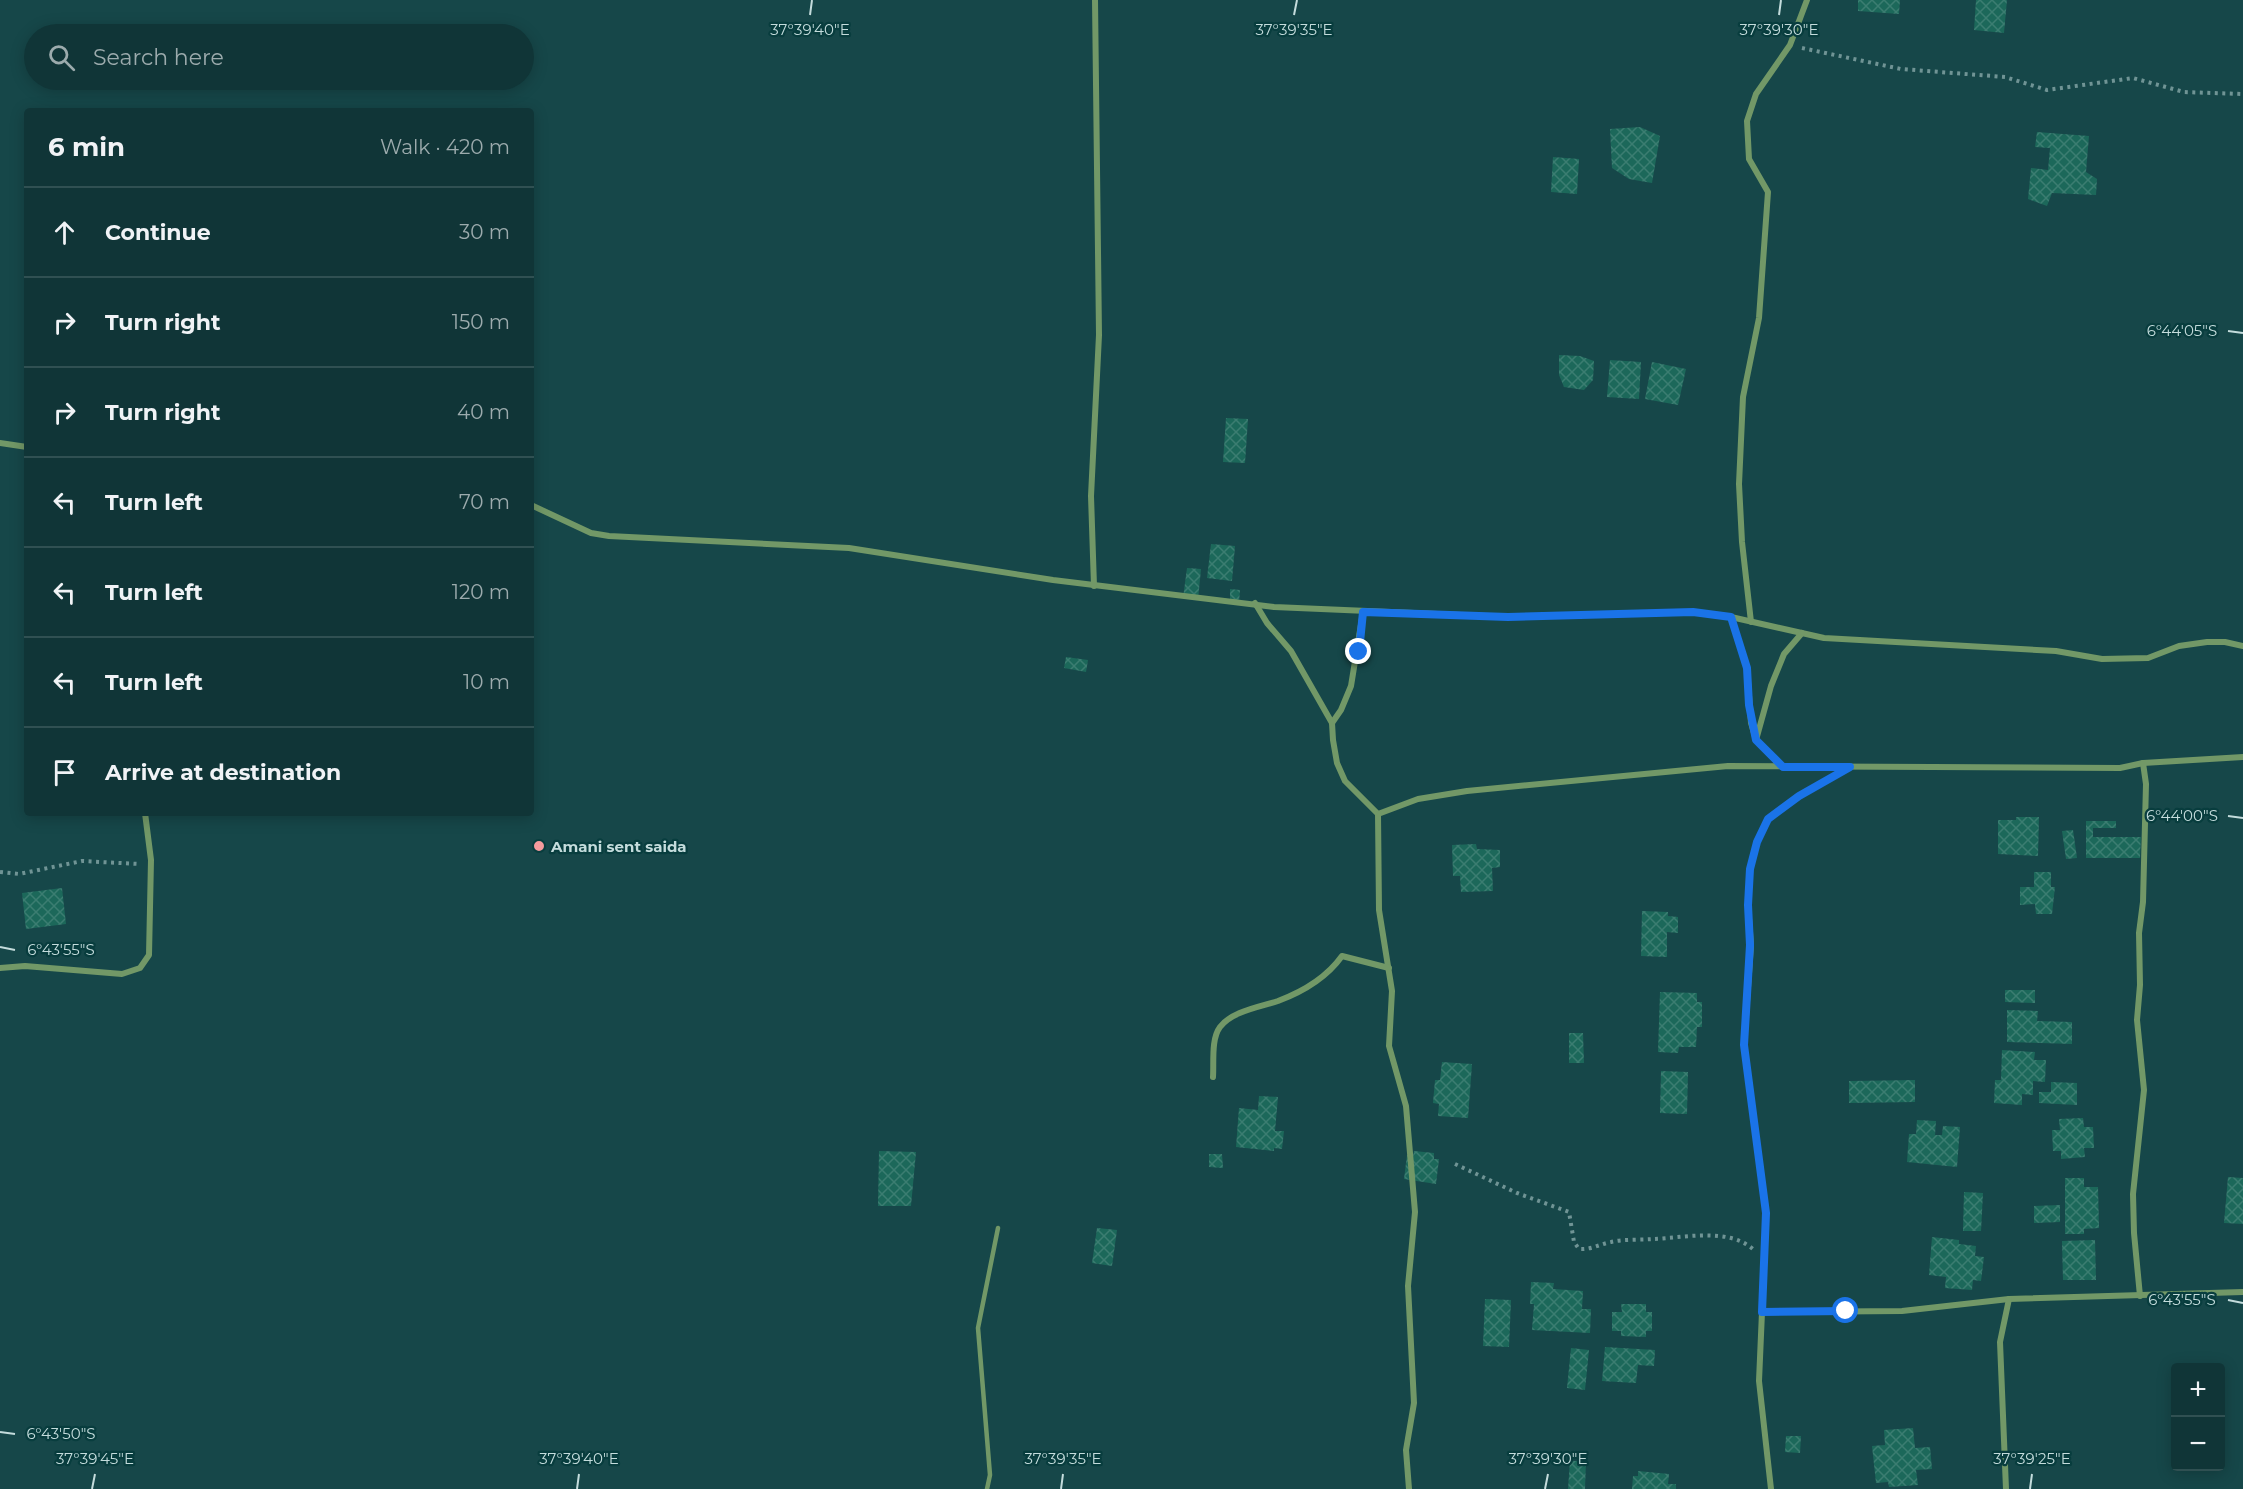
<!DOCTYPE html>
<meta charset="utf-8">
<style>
body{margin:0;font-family:Montserrat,sans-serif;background:#193d3f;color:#f1f3f6}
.controls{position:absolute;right:18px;bottom:18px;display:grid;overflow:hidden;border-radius:6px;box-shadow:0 3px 15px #0003}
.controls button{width:54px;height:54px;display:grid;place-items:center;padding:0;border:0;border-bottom:2px solid #305052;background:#103537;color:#f1f3f6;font:30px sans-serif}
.stop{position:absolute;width:18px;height:18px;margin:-14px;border:4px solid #1a73e8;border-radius:50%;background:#fff}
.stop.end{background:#1a73e8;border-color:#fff;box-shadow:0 2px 6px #0008}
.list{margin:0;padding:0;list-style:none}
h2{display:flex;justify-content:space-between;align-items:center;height:78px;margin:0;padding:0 24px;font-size:26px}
h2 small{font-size:20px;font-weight:400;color:#9cabad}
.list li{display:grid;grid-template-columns:39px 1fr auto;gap:18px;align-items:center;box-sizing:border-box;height:90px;padding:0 24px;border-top:2px solid #305052}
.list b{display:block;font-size:22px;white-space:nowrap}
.list em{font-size:20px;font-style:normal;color:#9cabad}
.icon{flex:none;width:33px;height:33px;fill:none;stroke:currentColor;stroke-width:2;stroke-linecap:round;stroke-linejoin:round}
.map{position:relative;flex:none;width:2243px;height:1489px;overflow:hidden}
.search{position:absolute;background:#103537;box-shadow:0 3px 15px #0003;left:24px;top:24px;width:510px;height:66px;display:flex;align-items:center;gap:15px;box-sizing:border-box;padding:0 21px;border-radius:33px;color:#9cabad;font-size:22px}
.panel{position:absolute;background:#103537;box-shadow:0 3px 15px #0003;left:24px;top:108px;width:510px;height:708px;border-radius:6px}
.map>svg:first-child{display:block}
.building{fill:url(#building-cross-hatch)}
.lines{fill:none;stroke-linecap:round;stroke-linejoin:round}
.path{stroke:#709495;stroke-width:4;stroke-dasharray:3 4.5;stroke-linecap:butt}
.service{stroke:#729867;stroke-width:4.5}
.minor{stroke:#729867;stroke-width:6}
.route{stroke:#1a73e8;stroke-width:8}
.ticks{fill:none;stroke:#c4dcdc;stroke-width:2}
.poi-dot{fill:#f59b9d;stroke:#083d3e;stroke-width:2}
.labels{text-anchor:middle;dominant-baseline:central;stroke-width:4.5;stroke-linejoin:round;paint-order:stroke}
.poi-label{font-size:15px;font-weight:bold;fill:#c4dcdc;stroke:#083d3e;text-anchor:start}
.ticks-label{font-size:15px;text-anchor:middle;fill:#c4dcdc;stroke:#083d3e;stroke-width:4.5;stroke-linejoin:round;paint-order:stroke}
</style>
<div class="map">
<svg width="2243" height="1489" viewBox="0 0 2243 1489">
<defs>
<pattern id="building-cross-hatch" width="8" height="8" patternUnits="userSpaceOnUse" patternTransform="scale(1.5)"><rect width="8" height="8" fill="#1c685a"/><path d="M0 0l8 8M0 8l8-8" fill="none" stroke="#3b7d71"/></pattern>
</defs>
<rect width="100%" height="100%" fill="#164749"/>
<g class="building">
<path d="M 1858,0 L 1900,0 L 1899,14 L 1858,11 Z"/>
<path d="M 1976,0 L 2007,0 L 2004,33 L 1974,30 Z"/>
<path d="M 1640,127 L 1660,136 L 1652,183 L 1629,179 L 1612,168 L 1610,129 Z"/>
<path d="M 2037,132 L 2089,136 L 2086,172 L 2097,179 L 2096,195 L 2052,193 L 2047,206 L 2028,199 L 2031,168 L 2048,170 L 2050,148 L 2035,147 Z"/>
<path d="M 1553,157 L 1579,159 L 1577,194 L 1551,192 Z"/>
<path d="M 1559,355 L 1580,356 L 1594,361 L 1593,380 L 1584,390 L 1564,387 L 1559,375 Z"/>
<path d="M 1610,360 L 1641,362 L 1639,399 L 1607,397 Z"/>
<path d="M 1652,362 L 1686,369 L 1678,405 L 1645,399 Z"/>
<path d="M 1226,418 L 1248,419 L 1245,463 L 1223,462 Z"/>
<path d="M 1211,544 L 1235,546 L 1232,581 L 1207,578 Z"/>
<path d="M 1187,568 L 1201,569 L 1198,600 L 1183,598 Z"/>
<path d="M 1230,589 L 1240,590 L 1239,603 L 1230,603 Z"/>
<path d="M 1066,657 L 1088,660 L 1086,672 L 1064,668 Z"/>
<path d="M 2016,817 L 2039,817 L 2038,856 L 1998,854 L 1998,820 L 2016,820 Z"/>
<path d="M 2086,821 L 2116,821 L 2116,828 L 2093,828 L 2093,837 L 2141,837 L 2140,858 L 2086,858 Z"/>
<path d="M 2073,830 L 2077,858 L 2066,859 L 2062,831 Z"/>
<path d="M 1476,844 L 1477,849 L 1500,850 L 1500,867 L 1492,868 L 1493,891 L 1461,892 L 1460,876 L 1453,876 L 1452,845 Z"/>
<path d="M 2034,872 L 2051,872 L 2051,887 L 2055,887 L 2052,914 L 2036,914 L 2035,904 L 2020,905 L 2020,887 L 2034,887 Z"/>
<path d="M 62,888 L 66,924 L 26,929 L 22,893 Z"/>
<path d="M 1642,911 L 1668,912 L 1668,916 L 1678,917 L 1678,933 L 1667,932 L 1667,957 L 1641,956 Z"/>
<path d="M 2005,990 L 2035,990 L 2035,1003 L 2005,1002 Z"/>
<path d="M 1660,992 L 1697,993 L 1697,1002 L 1702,1002 L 1702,1027 L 1697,1027 L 1696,1047 L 1679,1047 L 1678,1053 L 1658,1052 Z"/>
<path d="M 2007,1010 L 2038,1011 L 2037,1021 L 2072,1022 L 2072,1044 L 2007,1042 Z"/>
<path d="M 1569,1033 L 1583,1033 L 1584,1063 L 1569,1063 Z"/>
<path d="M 2002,1050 L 2035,1052 L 2034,1060 L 2046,1060 L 2045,1082 L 2033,1081 L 2033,1095 L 2022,1094 L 2022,1105 L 1994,1103 L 1995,1080 L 2001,1080 Z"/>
<path d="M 1442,1062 L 1472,1064 L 1468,1118 L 1438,1116 L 1439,1104 L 1433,1103 L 1435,1080 L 1440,1080 Z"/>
<path d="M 1661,1071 L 1688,1072 L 1687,1114 L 1660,1113 Z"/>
<path d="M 1915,1080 L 1915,1102 L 1849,1103 L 1849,1081 Z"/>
<path d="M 2051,1082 L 2077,1083 L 2077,1105 L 2039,1103 L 2039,1092 L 2051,1092 Z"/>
<path d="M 1259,1096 L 1278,1097 L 1275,1131 L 1284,1131 L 1282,1149 L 1274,1148 L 1274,1151 L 1236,1147 L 1239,1108 L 1258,1110 Z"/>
<path d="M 2083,1118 L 2084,1127 L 2093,1127 L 2094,1148 L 2084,1148 L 2085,1157 L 2061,1159 L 2061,1151 L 2053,1151 L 2052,1130 L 2060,1130 L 2059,1119 Z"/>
<path d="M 1917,1120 L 1936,1121 L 1935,1135 L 1942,1135 L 1943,1126 L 1960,1127 L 1957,1167 L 1907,1162 L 1909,1134 L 1916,1134 Z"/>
<path d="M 879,1151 L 916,1152 L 911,1206 L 878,1206 Z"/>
<path d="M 1414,1151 L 1434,1153 L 1434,1159 L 1439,1159 L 1436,1184 L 1404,1179 L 1407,1155 L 1413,1156 Z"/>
<path d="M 1209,1154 L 1222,1154 L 1223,1168 L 1209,1167 Z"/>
<path d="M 2228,1177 L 2243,1178 L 2243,1224 L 2224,1223 Z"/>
<path d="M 2065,1178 L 2084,1178 L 2084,1187 L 2098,1187 L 2099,1228 L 2084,1229 L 2084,1234 L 2065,1234 Z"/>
<path d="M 1964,1192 L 1983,1193 L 1981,1231 L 1963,1231 Z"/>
<path d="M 2060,1205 L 2060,1222 L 2034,1223 L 2034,1206 Z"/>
<path d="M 1097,1228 L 1117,1230 L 1112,1266 L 1092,1263 Z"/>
<path d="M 1932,1237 L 1959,1240 L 1959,1244 L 1976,1246 L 1975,1256 L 1984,1257 L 1981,1281 L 1973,1280 L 1972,1290 L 1945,1288 L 1946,1277 L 1929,1275 Z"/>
<path d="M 2095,1240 L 2096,1280 L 2063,1280 L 2062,1241 Z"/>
<path d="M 1531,1282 L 1554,1283 L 1553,1289 L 1583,1291 L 1582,1309 L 1591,1309 L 1590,1333 L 1532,1330 L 1534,1304 L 1530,1304 Z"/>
<path d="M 1485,1299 L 1511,1300 L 1509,1347 L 1483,1346 Z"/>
<path d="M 1621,1304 L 1646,1304 L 1646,1312 L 1652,1312 L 1652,1331 L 1646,1331 L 1646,1337 L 1621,1336 L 1621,1331 L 1612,1331 L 1612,1312 L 1622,1312 Z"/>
<path d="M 1605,1347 L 1655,1350 L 1654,1366 L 1638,1365 L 1636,1383 L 1602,1381 Z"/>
<path d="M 1571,1348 L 1589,1350 L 1585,1390 L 1567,1388 Z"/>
<path d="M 1913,1428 L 1915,1448 L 1930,1447 L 1932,1469 L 1916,1470 L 1918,1485 L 1889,1487 L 1888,1482 L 1876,1483 L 1872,1446 L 1885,1445 L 1884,1430 Z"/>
<path d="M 1786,1436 L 1801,1436 L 1800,1453 L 1785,1452 Z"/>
<path d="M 1570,1461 L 1586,1461 L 1585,1489 L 1568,1489 Z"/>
<path d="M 1638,1471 L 1669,1474 L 1668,1484 L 1676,1484 L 1676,1489 L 1632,1489 L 1633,1476 L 1638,1476 Z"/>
</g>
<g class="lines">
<g class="path">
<path d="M 1802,48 L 1901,69 L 2005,77 L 2047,90 L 2133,78 L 2184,92 L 2243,94"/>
<path d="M 0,872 L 19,874 L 82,861 L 139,864"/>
<path d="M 1455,1164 L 1517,1193 L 1569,1212 L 1574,1242 L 1579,1249 C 1591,1250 1600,1244 1611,1242 C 1624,1239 1640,1240 1653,1239 C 1684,1238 1727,1227 1753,1249"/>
</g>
<path class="service" d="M 987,1489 L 990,1475 L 978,1328 L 998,1228"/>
<g class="minor">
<path d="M 0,443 L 27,447"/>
<path d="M 531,505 L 591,533 L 609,536 L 849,548 L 1053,580 L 1274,607 L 1508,617 L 1693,612 L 1731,617 L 1824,638 L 2056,651 L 2102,659 L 2148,658 L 2179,646 L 2207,642 L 2225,642 L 2243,646"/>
<path d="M 1094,586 L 1091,496 L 1099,335 L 1095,0"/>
<path d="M 1255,603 L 1267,623 L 1291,651 L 1332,723"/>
<path d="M 1363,612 L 1351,686 L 1341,710 L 1332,723 L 1333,740 L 1337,763 L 1345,781 L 1378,814 L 1418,799 L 1467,791 L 1728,766 L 2120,768 L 2143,763 L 2243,757"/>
<path d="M 1731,617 L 1747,668 L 1751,723 L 1756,740 L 1782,767"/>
<path d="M 1751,622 L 1742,542 L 1739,484 L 1743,397 L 1759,318 L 1768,192 L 1749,159 L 1747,121 L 1756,94 L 1790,45 L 1807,0"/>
<path d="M 1756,740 L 1771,686 L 1784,654 L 1802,633"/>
<path d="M 1849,768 L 1799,796 L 1768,819 L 1757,842 L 1750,869 L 1748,905 L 1751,945 L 1744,1045 L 1766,1213 L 1762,1312 L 1902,1311 L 2009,1299 L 2243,1292"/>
<path d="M 1378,814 L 1379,910 L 1392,991 L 1389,1046 L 1406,1106 L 1415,1212 L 1408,1286 L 1414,1403 L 1406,1450 L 1409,1489"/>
<path d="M 0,968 L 25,966 L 122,974 L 140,968 L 149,955 L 151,860 L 145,813"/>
<path d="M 1213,1077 C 1214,1062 1211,1039 1220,1027 C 1232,1011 1260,1007 1278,1001 C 1302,992 1327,977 1342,956 L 1389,968"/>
<path d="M 2140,1296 L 2134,1233 L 2133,1194 L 2144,1090 L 2137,1020 L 2140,985 L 2139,933 L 2143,902 L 2146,784 L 2143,763"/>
<path d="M 1762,1312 L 1759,1381 L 1771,1489"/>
<path d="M 2006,1489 L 2000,1342 L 2009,1299"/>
</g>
</g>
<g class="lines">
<path class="route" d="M 1359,652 L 1363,612 L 1508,617 L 1693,612 L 1731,617 L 1747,668 L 1749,705 L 1756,740 L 1783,767 L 1850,767 L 1799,796 L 1768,819 L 1757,842 L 1750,869 L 1748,905 L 1750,945 L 1744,1045 L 1766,1213 L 1762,1312 L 1846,1311"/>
</g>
<path class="ticks" d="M 810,15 L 812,0M 1294,15 L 1297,0M 1779,15 L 1781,0M 2228,331 L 2243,333M 2228,816 L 2243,818M 0,947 L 15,950M 2228,1300 L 2243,1303M 0,1432 L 15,1434M 92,1489 L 95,1474M 577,1489 L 579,1474M 1061,1489 L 1063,1474M 1545,1489 L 1548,1474M 2030,1489 L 2032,1474"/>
<circle class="poi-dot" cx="539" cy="846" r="6"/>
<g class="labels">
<g class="poi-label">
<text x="551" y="846">Amani sent saida</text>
</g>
</g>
<g class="ticks-label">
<text x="810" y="35">37°39'40"E</text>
<text x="1294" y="35">37°39'35"E</text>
<text x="1779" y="35">37°39'30"E</text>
<text x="2182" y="336">6°44'05"S</text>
<text x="2182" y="821">6°44'00"S</text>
<text x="61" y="955">6°43'55"S</text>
<text x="2182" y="1305">6°43'55"S</text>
<text x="61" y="1439">6°43'50"S</text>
<text x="95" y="1464">37°39'45"E</text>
<text x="579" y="1464">37°39'40"E</text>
<text x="1063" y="1464">37°39'35"E</text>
<text x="1548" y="1464">37°39'30"E</text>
<text x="2032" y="1464">37°39'25"E</text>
</g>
</svg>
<div class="controls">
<button>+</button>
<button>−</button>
</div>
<div class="stop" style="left:1846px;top:1311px"></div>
<div class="stop end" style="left:1359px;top:652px"></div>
<div class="search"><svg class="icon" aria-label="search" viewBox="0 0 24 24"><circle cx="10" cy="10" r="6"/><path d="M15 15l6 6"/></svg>Search here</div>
<section class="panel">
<h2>6 min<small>Walk · 420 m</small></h2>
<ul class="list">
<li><svg class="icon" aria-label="ahead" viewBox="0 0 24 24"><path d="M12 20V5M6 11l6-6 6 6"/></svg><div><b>Continue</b></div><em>30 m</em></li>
<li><svg class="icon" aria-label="right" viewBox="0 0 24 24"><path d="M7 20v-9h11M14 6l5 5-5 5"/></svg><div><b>Turn right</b></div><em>150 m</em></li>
<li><svg class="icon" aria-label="right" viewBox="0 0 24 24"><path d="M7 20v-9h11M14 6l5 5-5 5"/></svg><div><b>Turn right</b></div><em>40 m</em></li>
<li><svg class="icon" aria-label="left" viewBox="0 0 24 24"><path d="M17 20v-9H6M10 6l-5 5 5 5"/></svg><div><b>Turn left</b></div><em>70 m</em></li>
<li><svg class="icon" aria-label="left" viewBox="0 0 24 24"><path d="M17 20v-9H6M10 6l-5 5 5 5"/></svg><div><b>Turn left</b></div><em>120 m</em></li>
<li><svg class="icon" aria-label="left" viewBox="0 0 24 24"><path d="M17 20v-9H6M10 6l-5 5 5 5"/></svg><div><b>Turn left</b></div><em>10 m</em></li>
<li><svg class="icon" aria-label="arrive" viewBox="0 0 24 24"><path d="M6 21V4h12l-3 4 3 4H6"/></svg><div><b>Arrive at destination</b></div></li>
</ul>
</section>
</div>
